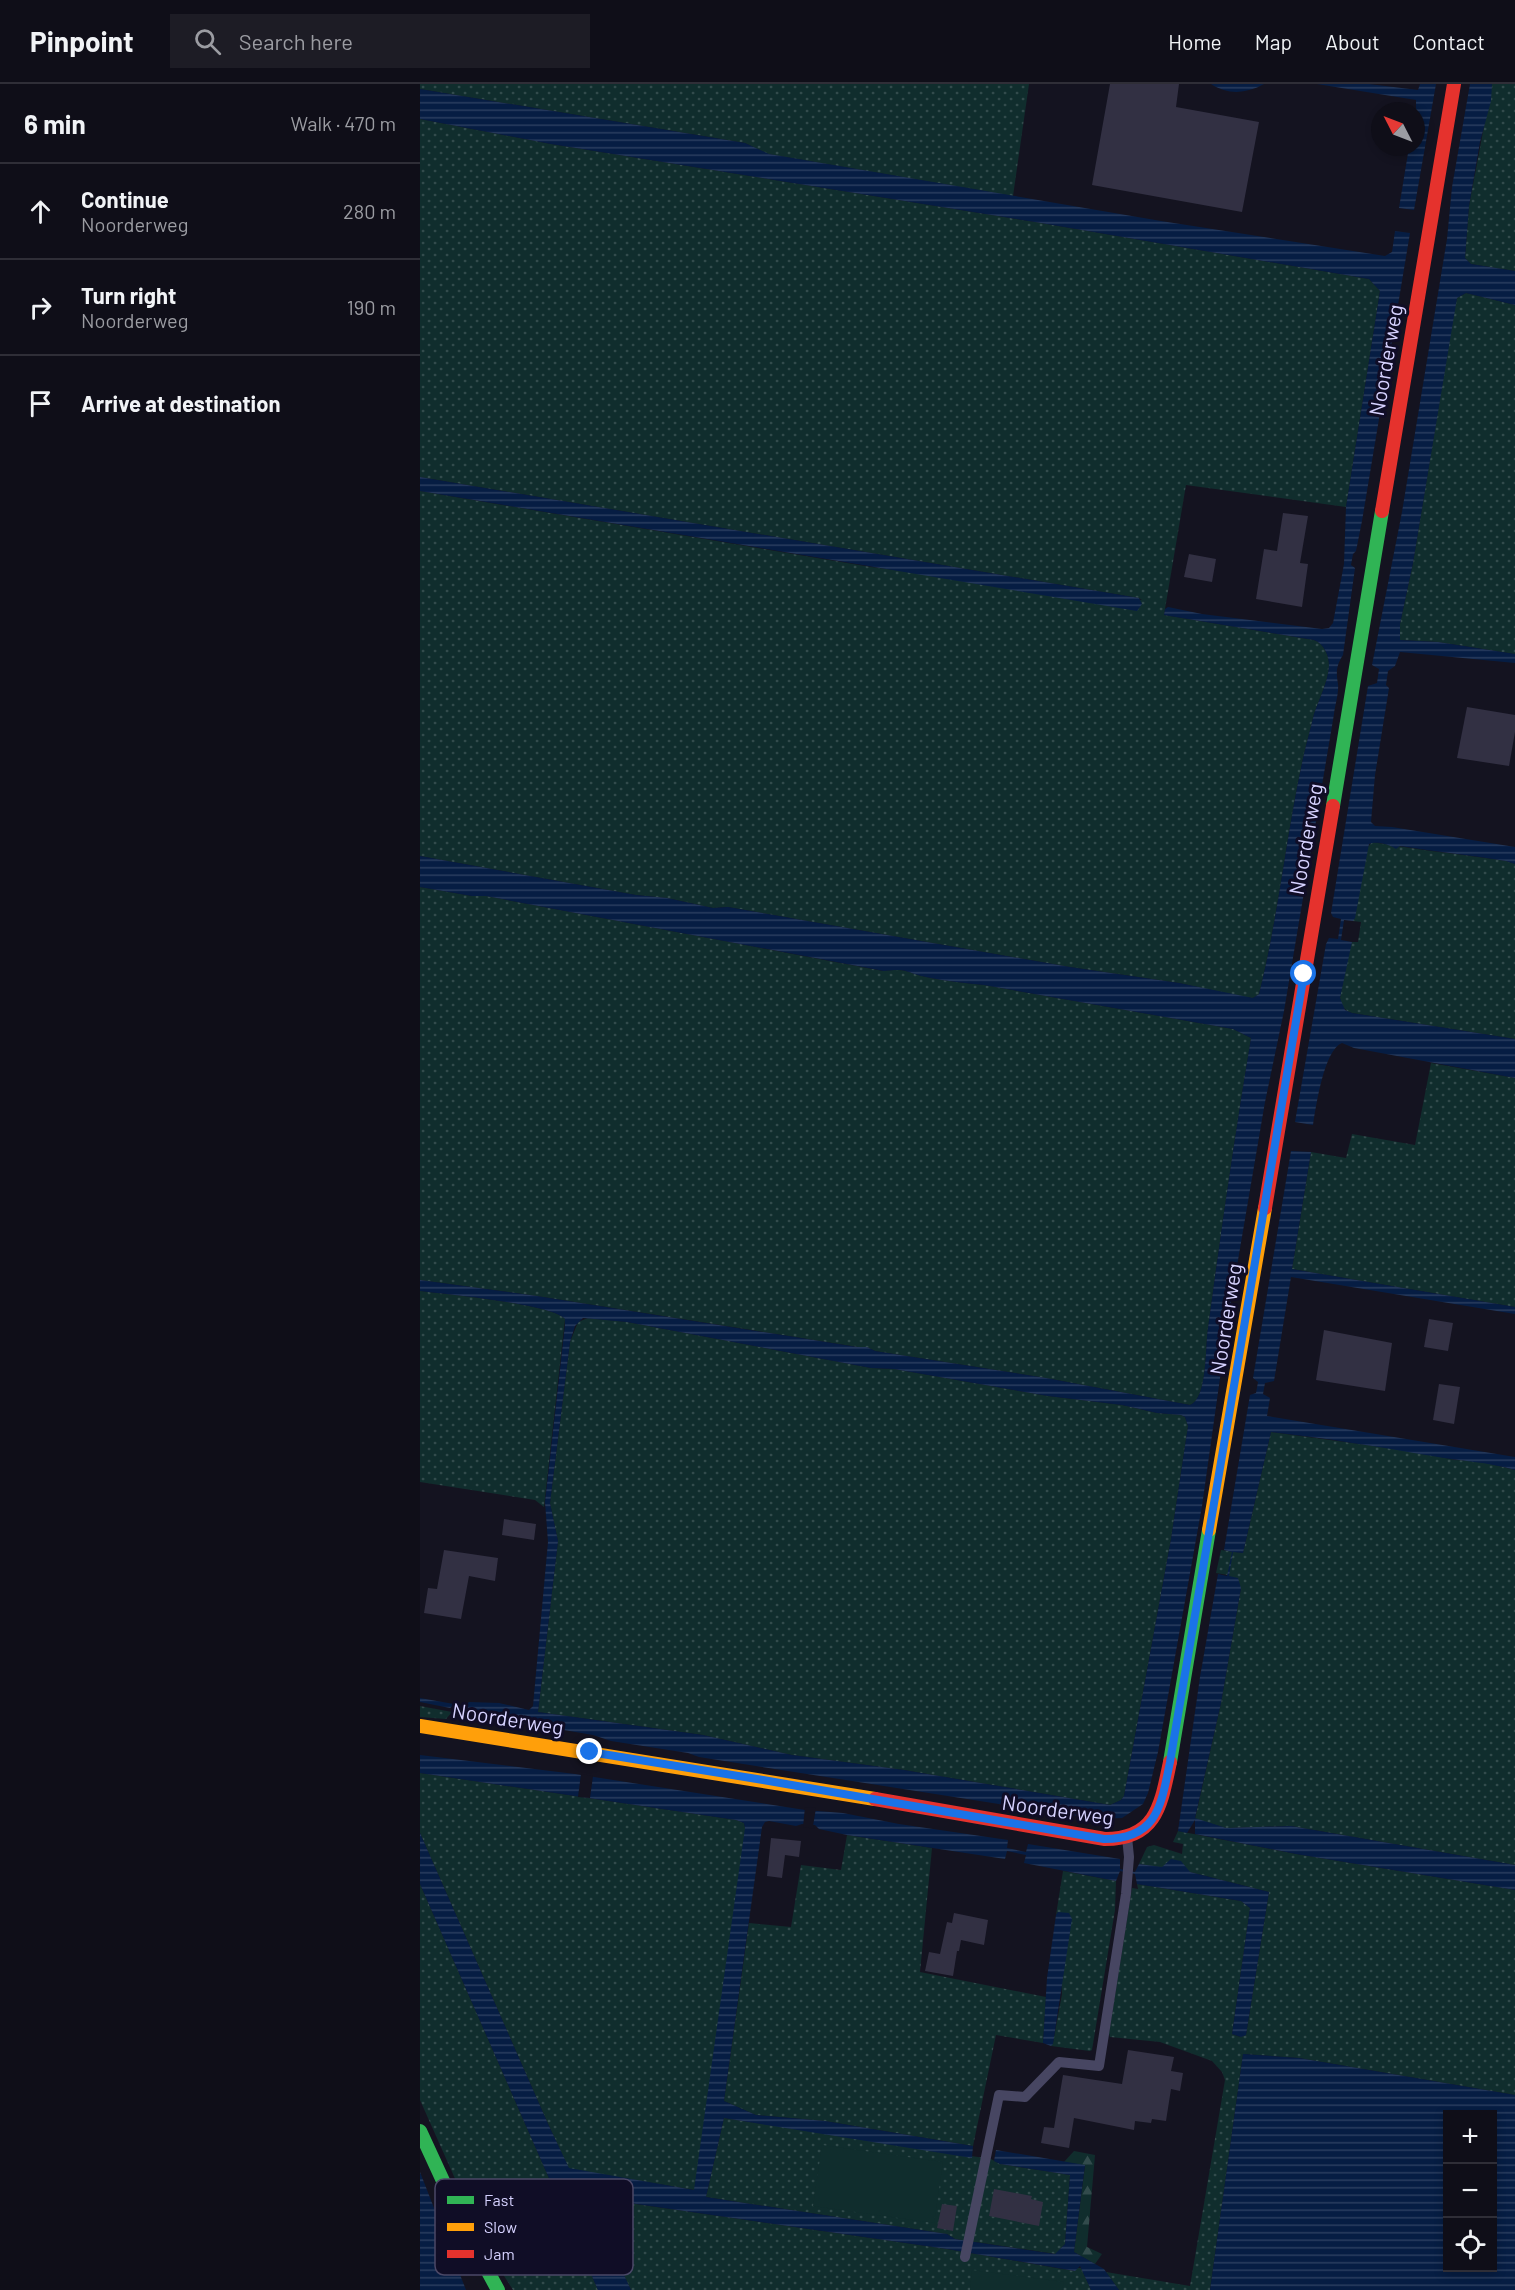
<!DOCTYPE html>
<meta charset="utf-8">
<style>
body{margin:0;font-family:Barlow,sans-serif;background:#1d1c25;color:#f1f3f6}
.controls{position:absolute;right:18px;bottom:18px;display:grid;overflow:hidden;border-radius:0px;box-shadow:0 3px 9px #0003}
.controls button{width:54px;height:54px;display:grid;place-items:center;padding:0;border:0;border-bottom:2px solid #2f2e37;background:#0f0e18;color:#f1f3f6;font:30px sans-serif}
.compass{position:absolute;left:951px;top:18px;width:54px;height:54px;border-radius:50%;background:#0f0e18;box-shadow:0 3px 9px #0003;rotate:312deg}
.stop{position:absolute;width:18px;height:18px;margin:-14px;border:4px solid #1a73e8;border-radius:50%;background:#fff}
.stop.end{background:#1a73e8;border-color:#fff;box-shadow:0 2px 6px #0008}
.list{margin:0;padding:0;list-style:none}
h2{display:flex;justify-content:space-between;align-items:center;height:78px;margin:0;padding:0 24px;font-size:26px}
h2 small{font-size:20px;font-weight:400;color:#9b9ca2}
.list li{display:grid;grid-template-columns:39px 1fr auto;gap:18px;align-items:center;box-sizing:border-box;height:96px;padding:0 24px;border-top:2px solid #2f2e37}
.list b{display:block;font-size:22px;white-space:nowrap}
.list p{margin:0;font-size:20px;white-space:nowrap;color:#9b9ca2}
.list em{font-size:20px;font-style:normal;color:#9b9ca2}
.icon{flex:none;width:33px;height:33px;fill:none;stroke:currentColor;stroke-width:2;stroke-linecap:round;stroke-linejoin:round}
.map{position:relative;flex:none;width:1095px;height:2206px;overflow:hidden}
header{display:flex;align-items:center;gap:36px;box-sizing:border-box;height:84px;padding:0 30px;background:#0f0e18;border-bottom:2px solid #2f2e37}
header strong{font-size:28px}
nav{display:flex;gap:33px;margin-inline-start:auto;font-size:21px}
.search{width:420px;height:54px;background:#1d1c25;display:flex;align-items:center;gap:15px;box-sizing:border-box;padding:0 21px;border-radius:0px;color:#9b9ca2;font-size:22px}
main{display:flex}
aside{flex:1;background:#0f0e18}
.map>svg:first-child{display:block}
.grass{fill:url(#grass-dots)}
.forest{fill:url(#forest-firs)}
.pitch{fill:#102d2d}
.water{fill:url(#water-rules);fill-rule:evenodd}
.pier{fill:#141320}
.building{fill:#323043}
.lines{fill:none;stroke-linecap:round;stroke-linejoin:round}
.lane{stroke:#474662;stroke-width:10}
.fast{stroke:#30b455;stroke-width:14}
.slow{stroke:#ff9f0a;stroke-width:14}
.jam{stroke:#e5322d;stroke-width:14}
.route{stroke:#1a73e8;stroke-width:8}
.labels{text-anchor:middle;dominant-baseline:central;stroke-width:6;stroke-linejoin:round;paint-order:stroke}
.street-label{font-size:21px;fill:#d6d2ff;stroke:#100d26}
.key{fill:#100d26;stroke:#4b4867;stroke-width:1.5}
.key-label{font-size:16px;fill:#d6d2ff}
</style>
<header>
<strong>Pinpoint</strong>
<div class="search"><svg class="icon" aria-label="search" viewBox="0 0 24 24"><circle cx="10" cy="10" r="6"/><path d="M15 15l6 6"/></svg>Search here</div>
<nav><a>Home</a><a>Map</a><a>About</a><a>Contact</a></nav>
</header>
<main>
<aside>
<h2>6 min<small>Walk · 470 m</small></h2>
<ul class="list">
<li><svg class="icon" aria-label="ahead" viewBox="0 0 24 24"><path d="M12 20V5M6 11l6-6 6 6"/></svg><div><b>Continue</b><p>Noorderweg</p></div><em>280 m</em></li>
<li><svg class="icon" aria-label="right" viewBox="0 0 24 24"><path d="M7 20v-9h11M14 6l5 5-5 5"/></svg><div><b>Turn right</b><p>Noorderweg</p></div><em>190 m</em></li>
<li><svg class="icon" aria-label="arrive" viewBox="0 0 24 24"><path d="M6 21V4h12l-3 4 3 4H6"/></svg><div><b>Arrive at destination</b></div></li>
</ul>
</aside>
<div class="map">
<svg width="1095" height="2206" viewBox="0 0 1095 2206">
<defs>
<pattern id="grass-dots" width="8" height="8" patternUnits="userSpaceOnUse" patternTransform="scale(1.5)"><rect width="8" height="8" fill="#102d2d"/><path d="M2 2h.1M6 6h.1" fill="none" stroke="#324b4c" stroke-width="1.8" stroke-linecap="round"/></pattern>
<pattern id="forest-firs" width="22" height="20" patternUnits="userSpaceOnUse" patternTransform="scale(1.5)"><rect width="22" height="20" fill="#102d2d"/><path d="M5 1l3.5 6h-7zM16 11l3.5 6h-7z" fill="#324b4c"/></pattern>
<pattern id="water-rules" width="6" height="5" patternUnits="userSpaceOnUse" patternTransform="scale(1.5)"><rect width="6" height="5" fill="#061d43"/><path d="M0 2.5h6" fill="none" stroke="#2a3d5f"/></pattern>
</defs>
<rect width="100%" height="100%" fill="#141320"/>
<g class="grass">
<path d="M 0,0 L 609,0 L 593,112 L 348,70 L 325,59 L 0,5 Z"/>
<path d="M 1072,0 L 1095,0 L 1095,187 L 1051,180 L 1045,174 L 1049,122 Z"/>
<path d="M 0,35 L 131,60 L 615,138 L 949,195 L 960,207 L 926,423 L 766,401 L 745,525 L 744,531 L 894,556 C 904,560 909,571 909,582 C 908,598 899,615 894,630 C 891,643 887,657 884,670 C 866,750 859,831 839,910 L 833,914 L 825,913 L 759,899 L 650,883 L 308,823 L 293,824 L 247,814 L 216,811 L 0,772 L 0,407 L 451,483 L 722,516 L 719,514 L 0,393 Z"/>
<path d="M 1046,209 L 1095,221 L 1095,570 L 1018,558 L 980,556 L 980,540 L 993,479 L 1035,222 L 1037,214 Z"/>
<path d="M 952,758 C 997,766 1041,770 1086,777 L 1095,780 L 1095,955 L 932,929 C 924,926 922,923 920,914 L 929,864 L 932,858 L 938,858 L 941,838 L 933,837 L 947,764 Z"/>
<path d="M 0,803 L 52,812 L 66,812 L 463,887 C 488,884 484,888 506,893 C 525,897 544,899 564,901 L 813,945 L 831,954 C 815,1051 801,1147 788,1244 C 785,1261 788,1314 770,1321 L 626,1294 L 455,1267 L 447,1263 L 438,1263 L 117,1212 L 0,1196 Z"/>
<path d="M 1011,979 L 1095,994 L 1095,1223 L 872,1185 L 891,1068 L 926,1074 L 932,1050 L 995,1061 Z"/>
<path d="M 0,1207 C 24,1210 133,1220 145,1235 L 124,1423 L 115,1416 L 0,1398 Z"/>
<path d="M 168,1234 L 207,1238 L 451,1284 L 474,1285 L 628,1312 L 702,1321 L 737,1329 L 761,1331 L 765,1333 L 768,1342 L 751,1455 L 704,1712 L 701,1716 L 690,1721 L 484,1686 L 372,1671 L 283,1651 L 118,1628 L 138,1457 L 130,1419 L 150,1258 L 158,1238 Z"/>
<path d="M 851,1348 L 991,1367 L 1035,1376 L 1058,1377 L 1095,1386 L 1095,1781 L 871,1742 L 806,1744 L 775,1735 L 801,1619 L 821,1504 L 808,1491 L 796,1489 L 801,1466 L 823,1469 Z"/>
<path d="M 0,1622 L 32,1628 L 26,1635 L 0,1633 Z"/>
<path d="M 0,1689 L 316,1736 L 324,1739 L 326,1749 L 275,2106 L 149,2085 L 129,2042 L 0,1749 Z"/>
<path d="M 758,1747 L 876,1770 L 1095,1806 L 1095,2011 L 879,1974 L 823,1970 L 790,2206 L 699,2206 L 686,2188 L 770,2202 L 805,1996 L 802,1988 L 792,1977 L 740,1958 L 690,1953 L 689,1949 L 712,1804 L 718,1805 L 717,1800 L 821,1817 L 830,1824 L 812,1950 L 820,1953 L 826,1951 L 849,1808 L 770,1788 L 719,1780 L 727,1763 L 734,1761 L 762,1770 L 763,1760 L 753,1758 Z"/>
<path d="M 427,1751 L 512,1764 L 500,1888 L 626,1913 L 623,1959 L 576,1951 L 553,2062 L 405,2037 L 336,2031 L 304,2017 L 329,1839 L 371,1843 L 381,1781 L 421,1786 Z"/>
<path d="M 643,1787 L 696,1797 L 695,1826 L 672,1966 L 670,1967 L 631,1962 L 633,1959 L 642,1910 L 638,1828 L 636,1831 Z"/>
<path d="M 0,1800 L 178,2206 L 93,2206 L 65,2162 L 0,2016 Z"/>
<path d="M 304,2034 L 571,2075 L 580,2080 L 650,2091 L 645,2160 L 636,2170 L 535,2155 L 527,2150 L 286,2113 Z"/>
<path d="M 167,2113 L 527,2165 L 654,2187 L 657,2184 L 661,2184 L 671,2206 L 211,2206 Z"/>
</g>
<path class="forest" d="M 654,2067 L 675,2071 L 667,2163 L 682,2170 L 675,2180 L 654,2168 L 665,2082 L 644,2078 Z"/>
<g class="pitch">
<path d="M 402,2061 L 523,2078 L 514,2139 L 393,2122 Z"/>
<path d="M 552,2186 L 644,2198 L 642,2206 L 550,2206 Z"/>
</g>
<g class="water">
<path d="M 791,0 L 844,0 C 826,10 808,11 791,0 Z"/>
<path d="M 897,0 L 949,0 L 998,6 L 1000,0 L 1016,0 L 994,126 L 979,124 L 989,63 L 996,63 L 996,16 Z"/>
<path d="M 1050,0 L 1072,0 L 1071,17 L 1060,58 L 1049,122 L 1045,174 L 1051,180 L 1095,187 L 1095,221 L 1046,209 L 1037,214 L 993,479 L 980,540 L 980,556 L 1018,558 L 1095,570 L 1095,579 L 980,568 L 975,582 L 968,587 L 966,601 L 969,604 L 955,691 L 951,738 L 955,742 L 972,743 L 1095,763 L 1095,780 L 1086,777 C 1051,771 1016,768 980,762 L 976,765 C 969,760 956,757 949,760 L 935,834 L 933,837 L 924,836 L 921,856 L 932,858 L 920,914 L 925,926 L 932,929 L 1095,955 L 1095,994 L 934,964 L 922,959 C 904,966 896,1022 893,1041 L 875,1038 L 906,860 L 909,854 L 918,855 L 921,835 L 913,833 L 911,829 L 948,602 L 957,599 L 959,585 L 952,581 L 982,428 L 1027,155 L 1032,103 Z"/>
<path d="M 0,5 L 325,59 L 349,70 L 741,137 L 965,172 L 972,168 L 975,147 L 990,149 L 942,437 L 936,467 L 933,470 L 931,481 L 935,484 L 923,571 C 916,582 916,588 918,600 C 919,609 915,621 914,630 L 864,927 L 845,1018 L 810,1223 L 782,1422 L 738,1668 L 728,1709 L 723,1720 L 702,1734 L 679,1735 L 649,1731 L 279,1673 L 268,1669 L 191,1657 L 173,1651 L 55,1631 L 44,1623 L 34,1621 L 30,1624 L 0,1618 L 0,1614 L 45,1622 L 49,1618 L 79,1619 L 109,1626 L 113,1622 L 128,1458 L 125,1418 L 145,1241 L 145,1235 C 133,1220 24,1210 0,1207 L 0,1196 L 117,1212 L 437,1263 L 447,1263 L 455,1267 L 626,1294 L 770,1321 C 788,1314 785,1261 788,1244 C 801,1147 815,1050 831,954 L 813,945 L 564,901 C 544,899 525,897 506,893 C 484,888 488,884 464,887 L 66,812 L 52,812 L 0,803 L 0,772 L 216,811 L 247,814 L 293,824 L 308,823 L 650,883 L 759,899 L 833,914 L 839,910 C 859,831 866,750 884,670 C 887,657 891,643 894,630 C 899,615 908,598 909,582 C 909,571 904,560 894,556 L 744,531 L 745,525 L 748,523 L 782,530 L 902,545 L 909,544 L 913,539 L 924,480 L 926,423 L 960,207 L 949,195 L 615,138 L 131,60 L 0,35 ZM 163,1234 L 207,1238 L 451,1284 L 474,1285 L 628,1312 L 702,1321 L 737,1329 L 761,1331 L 765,1333 L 768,1342 L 751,1455 L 704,1712 L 701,1716 L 690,1721 L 484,1686 L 372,1671 L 283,1651 L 118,1628 L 138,1457 L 130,1419 L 150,1258 L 155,1242 Z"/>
<path d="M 0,393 L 719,514 L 722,520 L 717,527 L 0,407 Z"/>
<path d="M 871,1067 L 891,1068 L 872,1185 L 1095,1223 L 1095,1230 L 871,1193 L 854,1297 L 845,1299 L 843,1310 L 850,1314 L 847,1332 L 1095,1373 L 1095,1386 C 1068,1378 1040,1377 1012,1372 C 960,1363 905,1354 851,1348 L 823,1469 L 813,1468 L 809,1492 L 818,1494 L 821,1504 L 801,1619 L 775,1734 L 806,1744 L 871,1742 L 1095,1781 L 1095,1806 L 876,1770 L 775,1750 L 775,1736 L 767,1749 L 758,1747 L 780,1593 L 798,1490 L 807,1492 L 812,1468 L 804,1466 L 830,1311 L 836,1309 L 838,1298 L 833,1294 Z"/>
<path d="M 0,1671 L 155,1690 L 385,1726 L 423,1729 L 479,1740 L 588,1756 L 587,1764 L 606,1768 L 608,1760 L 700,1775 L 700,1785 L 715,1788 L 719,1780 L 742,1783 L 751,1775 L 761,1777 L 770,1788 L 849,1808 L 826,1951 L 821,1953 L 812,1950 L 830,1824 L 821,1817 L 717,1800 L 715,1790 L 700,1787 L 696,1797 L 604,1779 L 606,1771 L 587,1767 L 585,1775 L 427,1751 L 399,1745 L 395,1741 L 382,1740 L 376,1742 L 349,1737 L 345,1738 L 342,1743 L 304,2017 L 336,2031 L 405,2037 L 553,2062 L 552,2074 L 304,2034 L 286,2113 L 527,2150 L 535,2155 L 635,2170 L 645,2160 L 650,2091 L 580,2080 L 574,2077 L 576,2066 L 665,2081 L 654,2168 L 684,2185 L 699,2206 L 671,2206 L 660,2182 L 655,2187 L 527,2165 L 168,2113 L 211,2206 L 178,2206 L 0,1800 L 0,1749 L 129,2042 L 149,2084 L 274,2106 L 325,1744 L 324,1739 L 316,1736 L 0,1689 Z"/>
<path d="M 638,1828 L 649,1829 L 652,1835 L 633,1960 L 631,1962 L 623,1959 L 627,1894 L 636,1831 Z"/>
<path d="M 823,1970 L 879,1974 L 1095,2011 L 1095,2206 L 790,2206 ZM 1028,2030 L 1072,2030 L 1072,2184 L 1028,2184 Z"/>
<path d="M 0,2088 L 46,2206 L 0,2206 Z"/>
</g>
<g class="pier">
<path d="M 161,1690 L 173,1692 L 170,1714 L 158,1713 Z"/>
<path d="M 385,1723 L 396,1724 L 393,1742 L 395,1745 L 383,1743 Z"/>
</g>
<g class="building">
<path d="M 690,0 L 759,0 L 756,23 L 839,38 L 822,128 L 672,101 Z"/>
<path d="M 863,429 L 888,432 L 880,479 L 888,480 L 882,523 L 836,515 L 844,465 L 857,467 Z"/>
<path d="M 769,470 L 796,475 L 792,498 L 764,493 Z"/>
<path d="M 1047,623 L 1095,631 L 1095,648 L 1089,682 L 1037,674 Z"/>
<path d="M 1009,1235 L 1033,1239 L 1028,1267 L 1004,1263 Z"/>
<path d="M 904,1246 L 972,1259 L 965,1307 L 896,1296 Z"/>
<path d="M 1019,1300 L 1040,1303 L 1034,1340 L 1013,1336 Z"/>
<path d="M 84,1435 L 116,1440 L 114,1456 L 82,1451 Z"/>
<path d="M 24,1466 L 78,1474 L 75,1497 L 49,1492 L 41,1535 L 4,1529 L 8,1504 L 17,1505 Z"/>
<path d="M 351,1754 L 381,1757 L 379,1773 L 365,1771 L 362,1794 L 347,1792 Z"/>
<path d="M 534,1829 L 568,1836 L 564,1861 L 541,1856 L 539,1867 L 537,1867 L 533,1892 L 505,1887 L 509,1868 L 520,1870 L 527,1838 L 532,1839 Z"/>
<path d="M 708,1966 L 754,1973 L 751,1987 L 763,1989 L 760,2007 L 751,2005 L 746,2037 L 732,2035 L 731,2039 L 715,2037 L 714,2046 L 654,2034 L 649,2064 L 621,2059 L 624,2043 L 634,2044 L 643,1991 L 702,2000 Z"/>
<path d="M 574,2105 L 612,2112 L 611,2115 L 623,2118 L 619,2142 L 569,2132 Z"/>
<path d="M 522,2120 L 537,2122 L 533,2147 L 517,2144 Z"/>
</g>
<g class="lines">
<path class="lane" d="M 545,2173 L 579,2011 L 605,2013 L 639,1978 L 679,1982 L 706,1810 L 709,1773 L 707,1753"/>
<g class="fast">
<path d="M 913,722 L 962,427"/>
<path d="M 750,1678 L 789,1446"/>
<path d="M 0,2047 L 47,2149 L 78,2206"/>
</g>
<g class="slow">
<path d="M 789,1446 L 845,1124"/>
<path d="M 0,1642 L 455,1715"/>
</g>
<g class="jam">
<path d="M 962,427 L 1034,0"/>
<path d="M 845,1124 L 913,722"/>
<path d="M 455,1715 L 685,1755 C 737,1755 741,1720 750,1678"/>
</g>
</g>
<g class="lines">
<path class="route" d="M 170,1668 L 343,1696 L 684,1755 C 738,1755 741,1721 750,1678 L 884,890"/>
</g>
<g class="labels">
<g class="street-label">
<text transform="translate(965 276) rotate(-80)">Noorderweg</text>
<text transform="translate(885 755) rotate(-80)">Noorderweg</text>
<text transform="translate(805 1235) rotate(-81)">Noorderweg</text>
<text transform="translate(88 1634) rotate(9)">Noorderweg</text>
<text transform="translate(638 1725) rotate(8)">Noorderweg</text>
</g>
</g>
<rect x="15" y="2095" width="198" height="96" rx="9" class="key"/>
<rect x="27" y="2112" width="27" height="8" fill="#30b455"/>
<rect x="27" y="2139" width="27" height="8" fill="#ff9f0a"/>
<rect x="27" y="2166" width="27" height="8" fill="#e5322d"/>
<g class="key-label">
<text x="64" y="2122">Fast</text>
<text x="64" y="2149">Slow</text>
<text x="64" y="2176">Jam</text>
</g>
</svg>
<div class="controls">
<button>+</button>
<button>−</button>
<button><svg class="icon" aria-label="locate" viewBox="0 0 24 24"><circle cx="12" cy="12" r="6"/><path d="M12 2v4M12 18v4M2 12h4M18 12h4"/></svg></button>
</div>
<svg class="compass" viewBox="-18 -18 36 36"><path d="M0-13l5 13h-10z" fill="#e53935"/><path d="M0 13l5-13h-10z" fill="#9b9ca2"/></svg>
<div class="stop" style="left:884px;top:890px"></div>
<div class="stop end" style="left:170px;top:1668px"></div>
</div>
</main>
